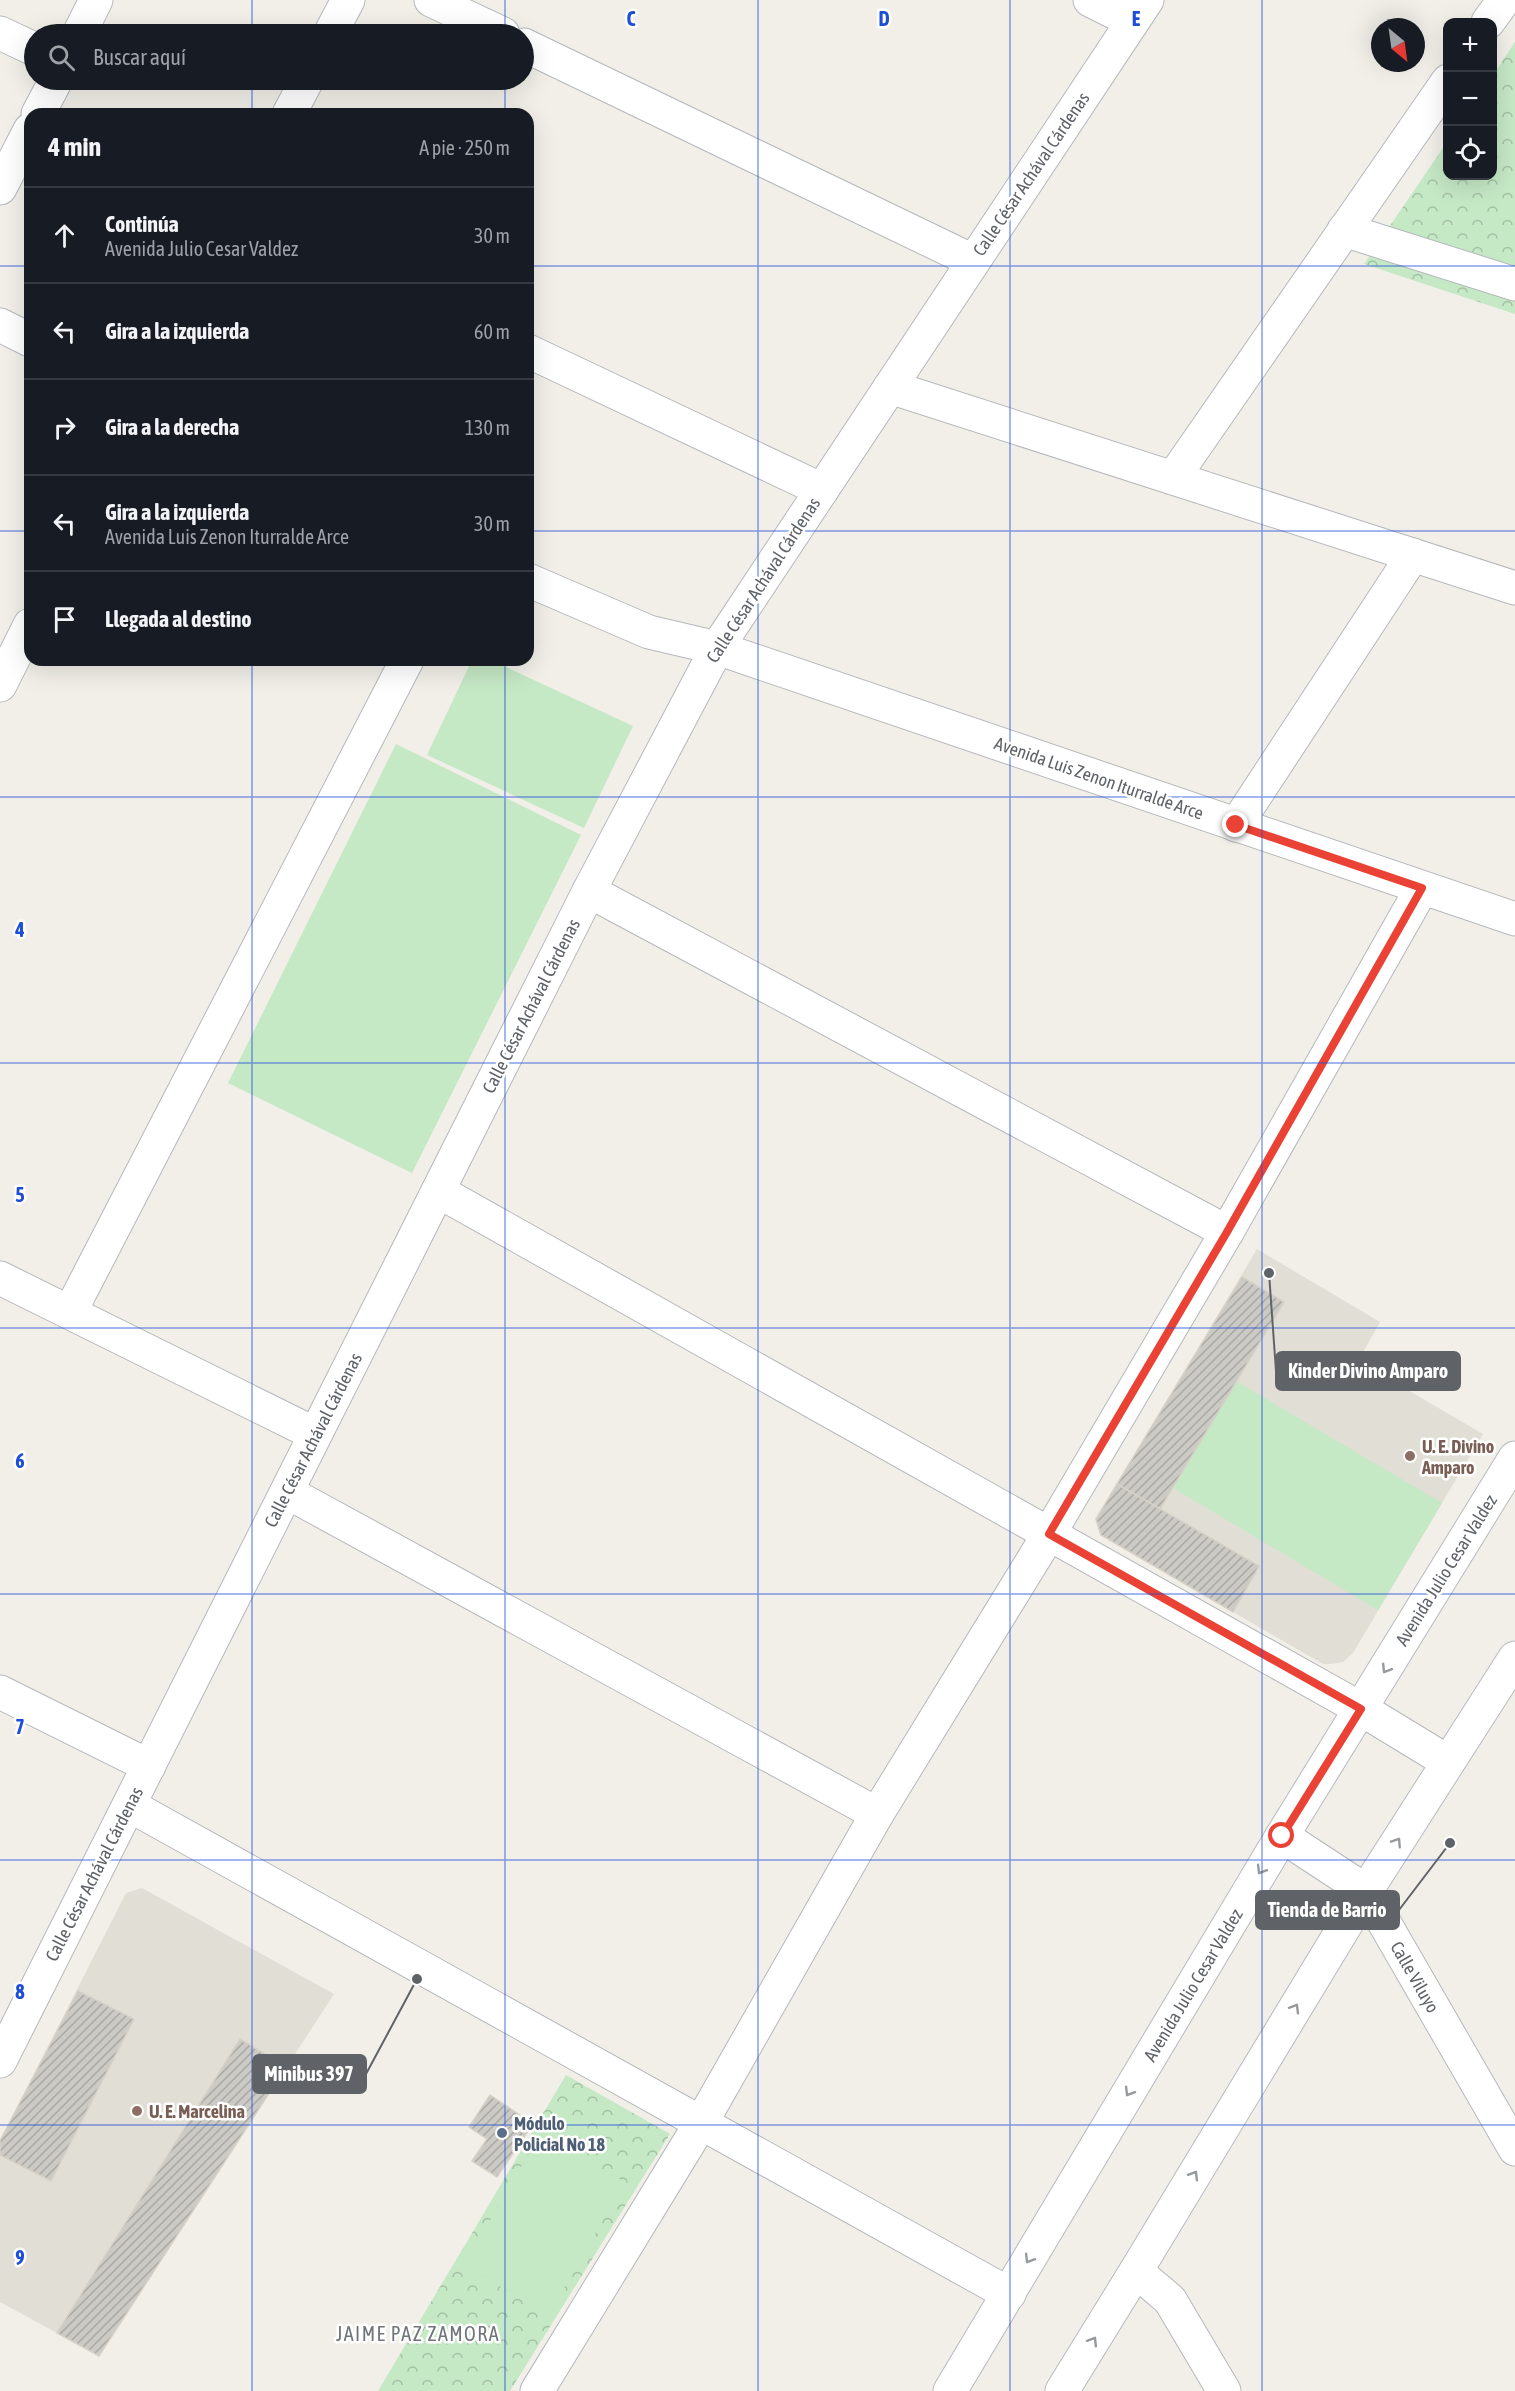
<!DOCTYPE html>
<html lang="es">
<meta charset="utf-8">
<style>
body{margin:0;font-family:"Asap Condensed",sans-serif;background:#20242c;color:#f1f3f6}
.controls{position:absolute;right:18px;top:18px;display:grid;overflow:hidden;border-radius:12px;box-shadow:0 6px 24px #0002}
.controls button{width:54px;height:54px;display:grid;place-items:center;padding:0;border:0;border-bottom:2px solid #363941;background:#171b24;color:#f1f3f6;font:30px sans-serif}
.compass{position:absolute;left:1371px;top:18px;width:54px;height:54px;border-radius:50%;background:#171b24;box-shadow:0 6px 24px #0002;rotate:151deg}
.stop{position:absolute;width:18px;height:18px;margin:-14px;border:4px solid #ea4335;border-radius:50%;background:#fff}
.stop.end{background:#ea4335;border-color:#fff;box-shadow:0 2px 6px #0008}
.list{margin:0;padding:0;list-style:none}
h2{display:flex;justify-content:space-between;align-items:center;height:78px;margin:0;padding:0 24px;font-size:26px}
h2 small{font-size:20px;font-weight:400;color:#9ea1a6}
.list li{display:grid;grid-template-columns:39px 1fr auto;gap:18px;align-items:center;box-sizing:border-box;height:96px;padding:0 24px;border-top:2px solid #363941}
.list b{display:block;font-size:22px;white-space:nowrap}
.list p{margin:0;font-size:20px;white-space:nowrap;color:#9ea1a6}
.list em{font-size:20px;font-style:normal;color:#9ea1a6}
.icon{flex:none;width:33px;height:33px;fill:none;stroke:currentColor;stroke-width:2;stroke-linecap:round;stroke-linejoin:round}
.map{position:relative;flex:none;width:1515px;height:2391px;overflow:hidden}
.search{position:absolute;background:#171b24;box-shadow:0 6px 24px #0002;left:24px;top:24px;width:510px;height:66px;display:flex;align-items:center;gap:15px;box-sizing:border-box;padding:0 21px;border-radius:33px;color:#9ea1a6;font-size:22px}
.panel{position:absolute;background:#171b24;box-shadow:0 6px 24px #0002;left:24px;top:108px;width:510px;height:558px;border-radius:18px}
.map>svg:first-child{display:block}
.education{fill:#e1ded6}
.park{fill:url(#park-crowns)}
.garden{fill:#c5e8c5}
.building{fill:url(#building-hatch);stroke:#d6d1c6;stroke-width:1.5}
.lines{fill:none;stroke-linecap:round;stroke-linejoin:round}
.street-casing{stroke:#b5b8bc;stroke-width:35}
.secondary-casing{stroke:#b6babf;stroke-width:35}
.street{stroke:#fff;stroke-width:33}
.secondary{stroke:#fff;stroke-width:33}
.oneway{stroke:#979a9d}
.route{stroke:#ea4335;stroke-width:8}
.grid{fill:none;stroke:#1d4ed8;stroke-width:1.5;stroke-opacity:0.55}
.education-dot{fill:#8d6e63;stroke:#fff;stroke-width:2}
.service-dot{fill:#5c6f8a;stroke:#fff;stroke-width:2}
.labels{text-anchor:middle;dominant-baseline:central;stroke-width:5;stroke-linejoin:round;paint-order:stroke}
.street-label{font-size:18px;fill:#5f6368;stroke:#fff}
.education-label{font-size:18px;font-weight:bold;fill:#785e54;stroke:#fff;text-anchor:start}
.service-label{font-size:18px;font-weight:bold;fill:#4e5e75;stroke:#fff;text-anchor:start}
.neighbourhood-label{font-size:20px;letter-spacing:1.5px;fill:#70757a;stroke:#fff}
.grid-label{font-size:20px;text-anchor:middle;font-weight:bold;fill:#1d4ed8;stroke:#fff;stroke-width:5;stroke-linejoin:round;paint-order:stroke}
.leader{fill:none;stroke:#5f6368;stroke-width:2}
.callout-dot{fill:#5f6368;stroke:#fff;stroke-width:2}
.callout{fill:#5f6368;stroke:#5f6368;stroke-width:2}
.callout-label{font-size:20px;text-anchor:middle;font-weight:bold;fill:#fff}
</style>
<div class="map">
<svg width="1515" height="2391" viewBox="0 0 1515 2391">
<defs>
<pattern id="park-crowns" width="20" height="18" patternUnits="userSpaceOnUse" patternTransform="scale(1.5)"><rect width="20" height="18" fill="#c5e8c5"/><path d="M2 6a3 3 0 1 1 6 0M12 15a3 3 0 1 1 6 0" fill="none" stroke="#a3c0a4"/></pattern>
<pattern id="building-hatch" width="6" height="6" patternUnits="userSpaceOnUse" patternTransform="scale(1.5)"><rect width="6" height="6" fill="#cccac5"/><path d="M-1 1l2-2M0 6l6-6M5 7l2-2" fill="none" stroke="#a9a8a4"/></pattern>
</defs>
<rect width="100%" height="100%" fill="#f1efe8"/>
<g class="education">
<path d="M 1257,1249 L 1380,1322 L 1358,1361 L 1483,1434 L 1353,1653 L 1343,1662 L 1332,1664 L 1323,1664 L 1233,1612 L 1101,1535 L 1098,1529 L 1096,1519 Z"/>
<path d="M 142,1888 L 334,1994 L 99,2356 L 0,2302 L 0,2141 L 126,1893 Z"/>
</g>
<g class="park">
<path d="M 1515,42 L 1515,314 L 1364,264 L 1447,142 L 1448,176 L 1492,176 L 1493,75 Z"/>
<path d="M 566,2075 L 670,2134 L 510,2391 L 378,2391 Z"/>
</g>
<g class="garden">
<path d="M 472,660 L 491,660 L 633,726 L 584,828 L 427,755 Z"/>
<path d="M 396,744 L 581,835 L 412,1173 L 228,1083 Z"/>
<path d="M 1236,1381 L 1442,1503 L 1378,1610 L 1173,1488 Z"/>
<path d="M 540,2134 L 625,2182 L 549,2314 L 464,2266 Z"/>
</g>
<g class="building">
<path d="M 1242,1277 L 1284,1302 L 1160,1509 L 1117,1484 Z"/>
<path d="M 1117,1484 L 1259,1566 L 1233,1612 L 1101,1535 L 1096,1519 Z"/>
<path d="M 78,1991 L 134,2019 L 51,2181 L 0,2155 L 0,2141 Z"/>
<path d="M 240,2039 L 286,2067 L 99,2356 L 57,2333 Z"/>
<path d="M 490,2095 L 533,2124 L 497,2177 L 472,2161 L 487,2139 L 469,2127 Z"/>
</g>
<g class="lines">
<g class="street-casing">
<g id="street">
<path d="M 431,0 L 503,34"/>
<path d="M 1090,0 L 1132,21"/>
<path d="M 1488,22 L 1504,0"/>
<path d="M 0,33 L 34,49"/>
<path d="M 79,34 L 96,0"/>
<path d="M 330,34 L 348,0"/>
<path d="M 524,45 L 973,261"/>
<path d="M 38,114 L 56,80"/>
<path d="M 289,114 L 307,80"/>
<path d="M 0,188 L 30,130"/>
<path d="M 1344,230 L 1515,284"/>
<path d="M 0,325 L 30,340"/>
<path d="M 528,351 L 822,490"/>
<path d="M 890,387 L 1515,588"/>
<path d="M 1173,478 L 1448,81"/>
<path d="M 528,580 L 649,632 L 717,648 L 1515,919"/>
<path d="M 0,685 L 30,625"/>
<path d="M 1236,825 L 1413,555"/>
<path d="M 589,891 L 1227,1232"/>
<path d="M 438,1191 L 1361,1709 L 1448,1762"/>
<path d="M 0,1278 L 315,1434"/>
<path d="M 70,1312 L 407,660"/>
<path d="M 287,1492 L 877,1814"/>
<path d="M 0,1692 L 149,1766"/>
<path d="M 129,1805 L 1009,2294"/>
<path d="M 1282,1836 L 1366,1891 L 1515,2149"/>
<path d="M 0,2061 L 589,891 L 717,648 L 1147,0"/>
<path d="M 1136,2271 L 1170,2300 L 1224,2391"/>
<path d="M 537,2391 L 701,2123 L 877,1814 L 1049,1534 L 1227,1232 L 1422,888"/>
</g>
</g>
<g class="secondary-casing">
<g id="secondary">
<path d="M 950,2391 L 1282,1836 L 1515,1458"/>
<path d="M 1062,2391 L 1136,2271 L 1366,1891 L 1515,1658"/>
</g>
</g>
<use href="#street" class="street"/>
<use href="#secondary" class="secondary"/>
</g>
<defs><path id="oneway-chevron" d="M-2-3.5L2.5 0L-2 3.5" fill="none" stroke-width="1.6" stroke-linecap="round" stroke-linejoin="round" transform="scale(1.5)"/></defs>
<g class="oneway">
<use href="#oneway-chevron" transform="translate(1386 1669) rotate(122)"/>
<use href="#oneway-chevron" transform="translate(1397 1842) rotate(-57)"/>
<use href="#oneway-chevron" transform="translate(1261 1870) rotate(121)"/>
<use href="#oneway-chevron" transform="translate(1295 2008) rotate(-59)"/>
<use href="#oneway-chevron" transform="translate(1129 2092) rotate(121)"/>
<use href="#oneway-chevron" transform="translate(1194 2175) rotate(-59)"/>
<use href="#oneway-chevron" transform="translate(1029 2259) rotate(121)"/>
<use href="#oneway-chevron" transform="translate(1093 2341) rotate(-58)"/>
</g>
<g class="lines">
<path class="route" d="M 1236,825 L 1422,888 L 1227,1232 L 1049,1534 L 1361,1709 L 1282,1836"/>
</g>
<path class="grid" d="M 252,0 L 252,34M 505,0 L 505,34M 758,0 L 758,2391M 1010,0 L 1010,2391M 1262,0 L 1262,2391M 252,80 L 252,114M 505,80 L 505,114M 0,266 L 30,266M 528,266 L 1515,266M 0,531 L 30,531M 528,531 L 1515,531M 252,660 L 252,2391M 505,660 L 505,2391M 0,797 L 1515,797M 0,1063 L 1515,1063M 0,1328 L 1515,1328M 0,1594 L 1515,1594M 0,1860 L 1515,1860M 0,2125 L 1515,2125"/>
<g class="education-dot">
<circle cx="1410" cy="1456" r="6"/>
<circle cx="137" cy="2111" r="6"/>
</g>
<circle class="service-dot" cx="502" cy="2133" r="6"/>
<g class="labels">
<g class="street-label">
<text transform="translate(1031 174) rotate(-56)">Calle César Achával Cárdenas</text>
<text transform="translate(763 580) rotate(-57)">Calle César Achával Cárdenas</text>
<text transform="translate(1099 778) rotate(19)">Avenida Luis Zenon Iturralde Arce</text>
<text transform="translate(531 1006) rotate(-63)">Calle César Achával Cárdenas</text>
<text transform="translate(313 1440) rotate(-63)">Calle César Achával Cárdenas</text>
<text transform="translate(1446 1570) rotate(-58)">Avenida Julio Cesar Valdez</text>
<text transform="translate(94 1874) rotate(-63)">Calle César Achával Cárdenas</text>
<text transform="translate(1415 1977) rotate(60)">Calle Viluyo</text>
<text transform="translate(1193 1985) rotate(-59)">Avenida Julio Cesar Valdez</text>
</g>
<g class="education-label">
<text x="1422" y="1446">U. E. Divino<tspan x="1422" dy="21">Amparo</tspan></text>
<text x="149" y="2111">U. E. Marcelina</text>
</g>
<g class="service-label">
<text x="514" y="2123">Módulo<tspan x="514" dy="21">Policial No 18</tspan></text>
</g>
<g class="neighbourhood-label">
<text x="418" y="2333">JAIME PAZ ZAMORA</text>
</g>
</g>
<g class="grid-label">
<text x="631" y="26">C</text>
<text x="884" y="26">D</text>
<text x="1136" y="26">E</text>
<text x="20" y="937">4</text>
<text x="20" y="1202">5</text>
<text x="20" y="1468">6</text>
<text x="20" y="1734">7</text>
<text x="20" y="1999">8</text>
<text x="20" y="2265">9</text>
</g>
<path class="leader" d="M1269 1273L1276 1371M1450 1843L1399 1910M417 1979L366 2074"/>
<g class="callout-dot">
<circle cx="1269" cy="1273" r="6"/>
<circle cx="1450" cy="1843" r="6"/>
<circle cx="417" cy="1979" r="6"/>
</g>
<g class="callout">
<rect x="1276" y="1352" width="184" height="38" rx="6"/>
<rect x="1256" y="1891" width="143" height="38" rx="6"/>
<rect x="253" y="2055" width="113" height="38" rx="6"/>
</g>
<g class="callout-label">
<text x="1368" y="1378">Kinder Divino Amparo</text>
<text x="1327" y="1917">Tienda de Barrio</text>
<text x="309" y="2081">Minibus 397</text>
</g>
</svg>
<div class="controls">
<button>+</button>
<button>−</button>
<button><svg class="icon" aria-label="locate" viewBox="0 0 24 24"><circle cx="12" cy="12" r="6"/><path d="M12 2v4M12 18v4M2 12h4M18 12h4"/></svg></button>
</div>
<svg class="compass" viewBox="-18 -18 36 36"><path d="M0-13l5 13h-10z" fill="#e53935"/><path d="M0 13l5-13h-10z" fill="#9ea1a6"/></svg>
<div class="stop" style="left:1282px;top:1836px"></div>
<div class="stop end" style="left:1236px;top:825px"></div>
<div class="search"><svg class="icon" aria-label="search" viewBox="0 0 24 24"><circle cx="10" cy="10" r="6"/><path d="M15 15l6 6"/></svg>Buscar aquí</div>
<section class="panel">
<h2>4 min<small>A pie · 250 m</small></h2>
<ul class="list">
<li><svg class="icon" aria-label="ahead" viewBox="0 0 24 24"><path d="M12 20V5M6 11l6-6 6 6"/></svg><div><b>Continúa</b><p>Avenida Julio Cesar Valdez</p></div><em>30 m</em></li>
<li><svg class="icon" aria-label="left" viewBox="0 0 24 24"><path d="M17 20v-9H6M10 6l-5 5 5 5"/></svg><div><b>Gira a la izquierda</b></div><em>60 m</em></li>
<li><svg class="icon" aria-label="right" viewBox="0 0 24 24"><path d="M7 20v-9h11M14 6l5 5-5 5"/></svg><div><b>Gira a la derecha</b></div><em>130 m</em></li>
<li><svg class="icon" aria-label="left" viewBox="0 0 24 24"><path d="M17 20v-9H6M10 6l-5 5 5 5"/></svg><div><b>Gira a la izquierda</b><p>Avenida Luis Zenon Iturralde Arce</p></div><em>30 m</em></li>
<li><svg class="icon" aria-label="arrive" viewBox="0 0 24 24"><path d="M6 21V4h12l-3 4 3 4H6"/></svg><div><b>Llegada al destino</b></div></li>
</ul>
</section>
</div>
